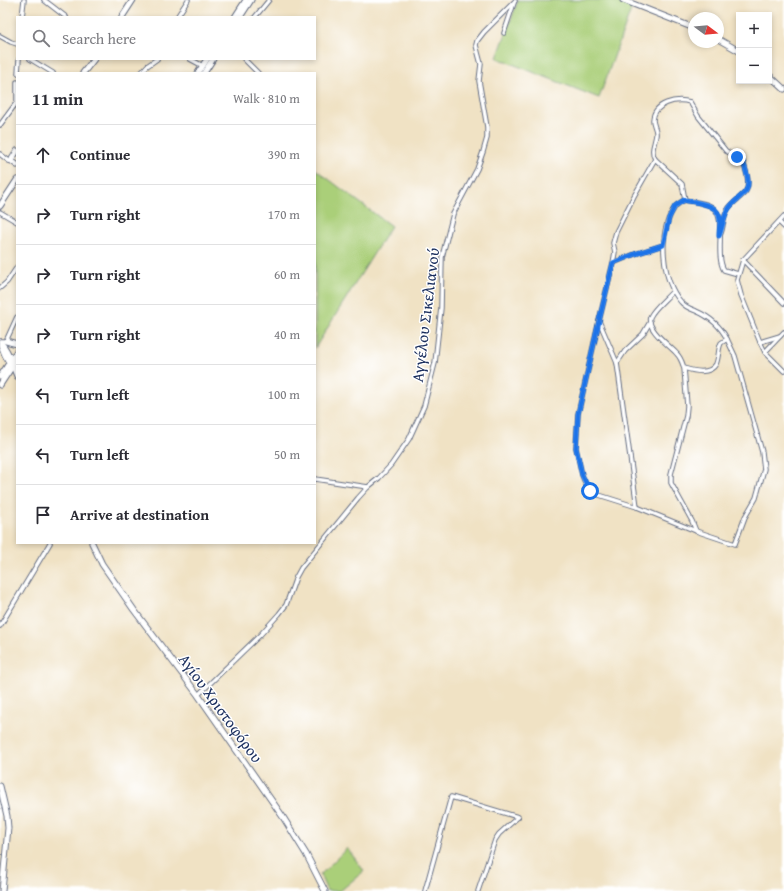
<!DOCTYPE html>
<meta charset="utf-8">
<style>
body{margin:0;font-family:"Gentium Book Plus",serif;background:#f7f7f7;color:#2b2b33}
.controls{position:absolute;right:12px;top:12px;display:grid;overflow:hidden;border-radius:0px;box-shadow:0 2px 6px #0003}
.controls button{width:36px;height:36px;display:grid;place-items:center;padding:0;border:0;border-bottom:1px solid #e1e1e2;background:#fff;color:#2b2b33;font:20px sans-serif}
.compass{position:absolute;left:688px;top:12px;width:36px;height:36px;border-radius:50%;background:#fff;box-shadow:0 2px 6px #0003;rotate:106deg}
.stop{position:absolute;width:12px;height:12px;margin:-9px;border:3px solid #1a73e8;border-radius:50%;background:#fff}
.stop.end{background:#1a73e8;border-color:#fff;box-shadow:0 1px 4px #0008}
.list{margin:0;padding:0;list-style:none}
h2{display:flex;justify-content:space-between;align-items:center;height:52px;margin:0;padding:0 16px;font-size:17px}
h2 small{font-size:13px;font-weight:400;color:#7c7c81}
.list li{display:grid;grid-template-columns:26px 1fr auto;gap:12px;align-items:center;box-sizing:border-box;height:60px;padding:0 16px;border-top:1px solid #e1e1e2}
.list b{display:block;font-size:15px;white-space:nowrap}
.list em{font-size:13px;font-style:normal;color:#7c7c81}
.icon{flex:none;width:22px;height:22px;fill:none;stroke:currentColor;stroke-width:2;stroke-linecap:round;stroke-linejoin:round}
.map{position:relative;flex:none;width:784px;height:891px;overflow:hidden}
.search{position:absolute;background:#fff;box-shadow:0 2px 6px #0003;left:16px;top:16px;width:300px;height:44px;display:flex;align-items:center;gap:10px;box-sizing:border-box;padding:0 14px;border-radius:0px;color:#7c7c81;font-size:15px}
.panel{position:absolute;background:#fff;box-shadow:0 2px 6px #0003;left:16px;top:72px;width:300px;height:472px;border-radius:0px}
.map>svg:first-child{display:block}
.green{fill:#aacf79;stroke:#627f6c}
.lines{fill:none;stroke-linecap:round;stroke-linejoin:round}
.street-casing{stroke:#666e82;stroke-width:5.5}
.secondary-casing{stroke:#666e82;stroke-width:7}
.street{stroke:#fff;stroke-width:3.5}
.secondary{stroke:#fff;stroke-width:5}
.route{stroke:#1a73e8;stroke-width:5}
.labels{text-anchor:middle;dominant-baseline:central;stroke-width:3;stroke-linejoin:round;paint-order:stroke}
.street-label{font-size:16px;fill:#1b2f5e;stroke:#fff}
</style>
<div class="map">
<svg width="784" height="891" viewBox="0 0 784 891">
<rect width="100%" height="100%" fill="#fff"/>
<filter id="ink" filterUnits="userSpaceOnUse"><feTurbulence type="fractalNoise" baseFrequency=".025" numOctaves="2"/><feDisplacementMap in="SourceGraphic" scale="8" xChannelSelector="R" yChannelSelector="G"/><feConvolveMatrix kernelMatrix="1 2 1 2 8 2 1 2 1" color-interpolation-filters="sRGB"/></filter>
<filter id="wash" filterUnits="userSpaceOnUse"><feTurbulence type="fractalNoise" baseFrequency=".012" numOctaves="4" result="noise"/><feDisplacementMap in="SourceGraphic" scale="16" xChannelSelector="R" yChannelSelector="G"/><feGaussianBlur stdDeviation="0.9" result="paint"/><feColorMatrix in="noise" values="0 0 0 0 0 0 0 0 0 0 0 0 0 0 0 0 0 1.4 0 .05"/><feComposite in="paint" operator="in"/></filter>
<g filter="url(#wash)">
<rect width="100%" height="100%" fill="#f0e2c4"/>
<g class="green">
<path d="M 518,0 L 612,0 L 632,7 L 599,98 L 497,58 Z"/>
<path d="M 315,169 L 391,226 L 315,348 Z"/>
<path d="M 347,848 L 364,871 L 340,891 L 327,891 L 320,875 Z"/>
</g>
</g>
<g filter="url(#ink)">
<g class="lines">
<g class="street-casing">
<g id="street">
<path d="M 44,0 L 66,17"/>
<path d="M 22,17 L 24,0"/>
<path d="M 177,17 L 188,0"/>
<path d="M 255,17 L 269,0"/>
<path d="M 504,33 L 514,3"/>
<path d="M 0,36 L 11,42 L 17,44"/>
<path d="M 30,59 L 53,73"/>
<path d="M 190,59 L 203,66"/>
<path d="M 244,59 L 258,73"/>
<path d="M 18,73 L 19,59"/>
<path d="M 141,73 L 147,66 L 157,59"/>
<path d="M 0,125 L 17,102 L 17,82"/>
<path d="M 0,154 L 9,161 L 13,162"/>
<path d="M 655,159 C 650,151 655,143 656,135 C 657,130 653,125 653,120 C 654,103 676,98 690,102 L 698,116 L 726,151 L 742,159 C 745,168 751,182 746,191 C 742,197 733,202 728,209 C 723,216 724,225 721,233"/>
<path d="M 0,212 L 17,222"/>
<path d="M 784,216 L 743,260 L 737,280 L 741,295 L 760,342 L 765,352 L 784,371"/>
<path d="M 779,222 L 784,227"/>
<path d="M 663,245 L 635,254 L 613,263 L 615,252 L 613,243 L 616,232 L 634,196 L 655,159 L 682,184 L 685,200"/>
<path d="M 743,260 L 784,303"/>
<path d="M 613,263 L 599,321 L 578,414 L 576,448 L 582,475 L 587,488 L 589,491 L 599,495 L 637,507 L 696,531 L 735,544 L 745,517 L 756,498 L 764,469 L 762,452 L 735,356 L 727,339 L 721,343 C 718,349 719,357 716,364 C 710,375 693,371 684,368 C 682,362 681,358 677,354 C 670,346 646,329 650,317 C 654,308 666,299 673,291"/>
<path d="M 0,288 L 7,282 L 17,267"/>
<path d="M 599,321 L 617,363 L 637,507"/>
<path d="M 727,339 C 720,325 710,317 696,311 C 691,309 685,307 681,302 C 662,280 657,232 675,207 C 677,204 681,202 685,200 C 693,202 705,202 712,207 C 728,217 714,254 724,270 L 738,274"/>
<path d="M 0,341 L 6,341 L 17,317"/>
<path d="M 760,342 L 780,336"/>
<path d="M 765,352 L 784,332"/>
<path d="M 617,363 L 625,351 L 643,334 L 650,322"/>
<path d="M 684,368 L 687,406 L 686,416 L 671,474 L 671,483 L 692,521 L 696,531"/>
<path d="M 315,479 L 368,487"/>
<path d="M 0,626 L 50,543"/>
<path d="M 198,695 L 260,635 L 279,614 L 286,605 L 296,577 L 301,568 L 358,498 L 368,487 L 379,478 L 391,465 L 409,439 L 424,406 L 435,363 L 441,308 L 442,257 L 453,214 L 477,169 L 483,152 L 487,138 L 487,127 L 479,81 L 481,64 L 476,45 L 477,41 L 484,32 L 515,1"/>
<path d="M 425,891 L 451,797 L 518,817"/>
<path d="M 478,891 L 495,840 L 499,834 L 518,817"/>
</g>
</g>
<g class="secondary-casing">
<g id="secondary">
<path d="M 623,0 L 694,28"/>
<path d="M 122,17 L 133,0"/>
<path d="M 235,17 L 246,0"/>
<path d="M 240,17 L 251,0"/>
<path d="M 718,39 L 739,51"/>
<path d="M 83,73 L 94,59"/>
<path d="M 198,73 L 207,59"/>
<path d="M 204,73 L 213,59"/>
<path d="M 769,75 L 784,89"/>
<path d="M 17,151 L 12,159 L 13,162 L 17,165"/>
<path d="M 0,206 L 17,180"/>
<path d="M 6,341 L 17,344"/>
<path d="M 1,343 C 10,352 12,365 17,376"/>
<path d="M 1,345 L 5,355 L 10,364"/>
<path d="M 0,377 L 17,351"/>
<path d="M 0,385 L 17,359"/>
<path d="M 92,543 L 102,564 L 134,610 L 198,695 L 283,817 L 306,854 L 325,891"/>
<path d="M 0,786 L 7,816 L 8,828 L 2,891"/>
</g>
</g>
<use href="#street" class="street"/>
<use href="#secondary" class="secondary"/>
</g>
</g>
<g class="lines" filter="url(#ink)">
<path class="route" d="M 590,491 L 582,475 L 576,448 L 578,414 L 599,321 L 613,263 L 635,254 L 663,245 L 669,218 L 675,206 L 684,200 C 697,203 719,203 720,220 C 720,225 719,231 719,236 C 723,227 723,217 728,210 C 732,202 740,198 745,192 C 752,184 745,168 742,159 L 737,157"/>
</g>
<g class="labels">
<g class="street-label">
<text transform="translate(425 315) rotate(-83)">Αγγέλου Σικελιανού</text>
<text transform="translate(221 708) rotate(54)">Αγίου Χριστοφόρου</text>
</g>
</g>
</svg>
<div class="controls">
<button>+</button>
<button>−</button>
</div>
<svg class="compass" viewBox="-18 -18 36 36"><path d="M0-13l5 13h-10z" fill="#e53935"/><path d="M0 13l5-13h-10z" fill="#7c7c81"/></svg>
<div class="stop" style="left:590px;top:491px"></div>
<div class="stop end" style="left:737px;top:157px"></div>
<div class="search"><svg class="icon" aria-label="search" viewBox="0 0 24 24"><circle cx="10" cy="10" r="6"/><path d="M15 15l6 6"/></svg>Search here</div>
<section class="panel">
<h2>11 min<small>Walk · 810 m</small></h2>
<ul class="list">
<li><svg class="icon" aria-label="ahead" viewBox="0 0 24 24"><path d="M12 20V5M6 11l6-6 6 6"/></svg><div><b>Continue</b></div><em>390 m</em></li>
<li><svg class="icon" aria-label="right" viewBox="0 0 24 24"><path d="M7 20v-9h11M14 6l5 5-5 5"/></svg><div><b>Turn right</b></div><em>170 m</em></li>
<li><svg class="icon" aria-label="right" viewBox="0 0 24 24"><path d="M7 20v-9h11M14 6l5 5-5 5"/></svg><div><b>Turn right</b></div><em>60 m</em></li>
<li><svg class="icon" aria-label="right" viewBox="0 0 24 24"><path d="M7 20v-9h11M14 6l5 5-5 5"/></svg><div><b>Turn right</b></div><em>40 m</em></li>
<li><svg class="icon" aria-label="left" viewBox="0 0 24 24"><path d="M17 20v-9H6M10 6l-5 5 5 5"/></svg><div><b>Turn left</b></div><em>100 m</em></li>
<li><svg class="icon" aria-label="left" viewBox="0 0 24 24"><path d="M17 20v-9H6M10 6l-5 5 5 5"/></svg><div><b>Turn left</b></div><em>50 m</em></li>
<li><svg class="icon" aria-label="arrive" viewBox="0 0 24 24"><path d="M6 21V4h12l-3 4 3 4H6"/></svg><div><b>Arrive at destination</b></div></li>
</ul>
</section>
</div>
